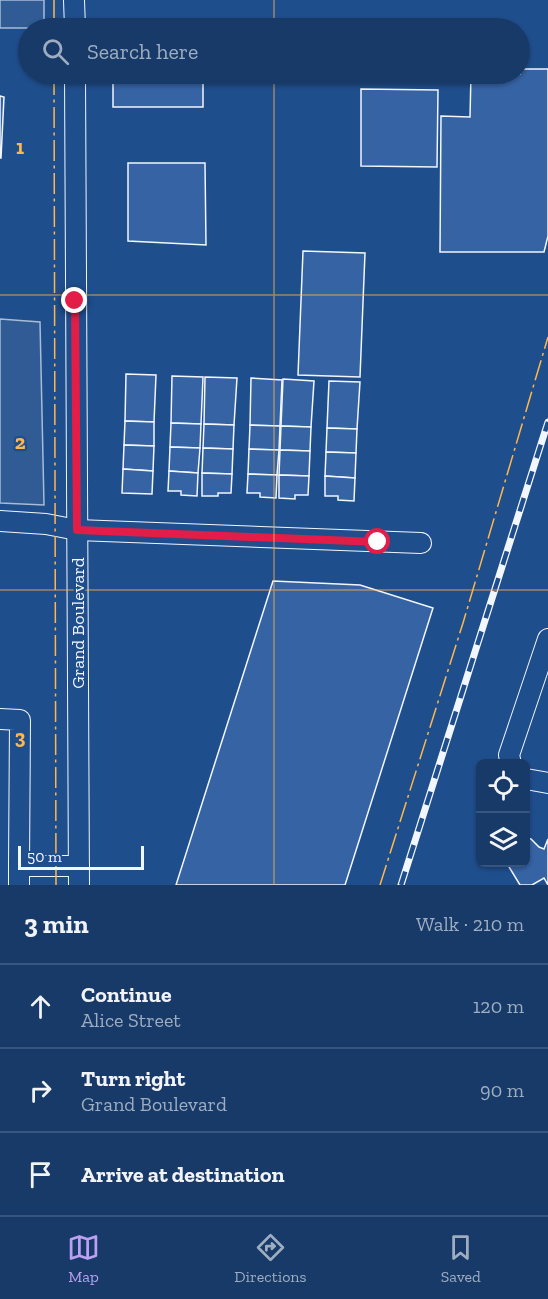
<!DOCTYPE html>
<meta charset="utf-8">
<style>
body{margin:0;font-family:"Zilla Slab",serif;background:#244571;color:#f1f3f6}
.controls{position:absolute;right:18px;bottom:18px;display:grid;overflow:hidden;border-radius:9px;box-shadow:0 2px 4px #0004}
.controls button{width:54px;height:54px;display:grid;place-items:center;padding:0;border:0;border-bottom:2px solid #36547d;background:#173a69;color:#f1f3f6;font:30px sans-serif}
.scale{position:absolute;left:18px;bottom:15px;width:126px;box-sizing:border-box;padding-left:6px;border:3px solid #f2f6ff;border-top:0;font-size:16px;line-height:21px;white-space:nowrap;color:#f2f6ff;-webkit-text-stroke:4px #1f4e8c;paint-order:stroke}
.stop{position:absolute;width:18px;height:18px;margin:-14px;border:4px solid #e11d48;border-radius:50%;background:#fff}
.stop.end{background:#e11d48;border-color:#fff;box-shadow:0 2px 6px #0008}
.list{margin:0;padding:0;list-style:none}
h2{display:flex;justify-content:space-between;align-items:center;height:78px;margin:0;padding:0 24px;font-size:26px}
h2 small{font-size:20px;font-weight:400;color:#9eadc0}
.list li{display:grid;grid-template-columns:39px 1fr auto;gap:18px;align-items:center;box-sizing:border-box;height:84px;padding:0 24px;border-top:2px solid #36547d}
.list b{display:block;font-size:22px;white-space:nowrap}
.list p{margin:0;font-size:20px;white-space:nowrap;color:#9eadc0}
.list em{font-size:20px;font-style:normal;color:#9eadc0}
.icon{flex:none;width:33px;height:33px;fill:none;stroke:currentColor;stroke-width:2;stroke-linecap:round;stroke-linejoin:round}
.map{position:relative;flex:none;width:548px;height:885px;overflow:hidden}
.search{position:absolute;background:#173a69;box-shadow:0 2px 4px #0004;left:18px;right:18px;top:18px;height:66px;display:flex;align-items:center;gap:15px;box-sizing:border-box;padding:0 21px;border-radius:33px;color:#9eadc0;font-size:22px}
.sheet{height:330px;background:#173a69}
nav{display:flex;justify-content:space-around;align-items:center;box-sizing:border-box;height:84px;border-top:2px solid #36547d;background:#173a69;font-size:16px;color:#9eadc0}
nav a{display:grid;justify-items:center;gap:3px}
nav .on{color:#bca0f2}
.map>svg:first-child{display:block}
.built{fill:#305b95;stroke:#a8bbd7;stroke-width:1.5}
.building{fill:#3563a3;stroke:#f2f6ff;stroke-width:1.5}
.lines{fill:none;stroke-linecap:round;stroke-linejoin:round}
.minor-casing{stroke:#f2f6ff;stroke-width:22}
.minor{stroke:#1f4e8c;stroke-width:20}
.rail-casing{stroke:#f2f6ff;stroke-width:7}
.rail{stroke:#1f4e8c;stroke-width:4.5;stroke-dasharray:14;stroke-linecap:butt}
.power{stroke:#ffb74d;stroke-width:1.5;stroke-dasharray:21 4.5 3 4.5;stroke-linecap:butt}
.route{stroke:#e11d48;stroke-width:8}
.grid{fill:none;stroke:#ffb74d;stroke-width:1.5;stroke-opacity:0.55}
.labels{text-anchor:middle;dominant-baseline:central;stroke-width:4.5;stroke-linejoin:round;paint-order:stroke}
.street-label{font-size:18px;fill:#f2f6ff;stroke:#1f4e8c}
.grid-label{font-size:20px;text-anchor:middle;font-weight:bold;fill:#ffb74d;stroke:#1f4e8c;stroke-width:4.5;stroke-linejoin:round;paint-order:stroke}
</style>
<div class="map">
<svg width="548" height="885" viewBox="0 0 548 885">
<rect width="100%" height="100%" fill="#1f4e8c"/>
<g class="built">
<rect x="0" y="0" width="44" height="28"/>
<path d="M 0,319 L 40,322 L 44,505 L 0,503 Z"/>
</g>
<g class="building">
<path d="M 520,69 L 548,69 L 548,236 L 544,252 L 440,252 L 441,116 L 470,117 L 471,74 L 520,74 Z"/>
<rect x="113" y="74" width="90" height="33"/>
<path d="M 361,89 L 438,90 L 437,167 L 361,166 Z"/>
<path d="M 0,96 L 4,97 L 1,158 L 0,158 Z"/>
<path d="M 128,163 L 205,163 L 206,245 L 128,241 Z"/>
<path d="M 303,251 L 365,253 L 360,377 L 298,375 Z"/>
<path d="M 126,374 L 156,375 L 154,422 L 125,421 Z"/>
<path d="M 172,376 L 203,377 L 201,424 L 171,423 Z"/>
<path d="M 205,377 L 237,378 L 234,425 L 204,424 Z"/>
<path d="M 251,378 L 282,380 L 280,426 L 250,425 Z"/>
<path d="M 283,379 L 314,381 L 311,427 L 281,426 Z"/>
<path d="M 329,381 L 360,382 L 357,429 L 327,428 Z"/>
<path d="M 125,421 L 154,422 L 154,446 L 124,445 Z"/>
<path d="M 171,423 L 201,424 L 200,448 L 170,447 Z"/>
<path d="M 204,424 L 234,425 L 233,449 L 203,448 Z"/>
<path d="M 250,425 L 280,426 L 279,450 L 249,449 Z"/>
<path d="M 281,426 L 311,427 L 310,451 L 280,450 Z"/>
<path d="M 327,428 L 357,429 L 356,453 L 326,452 Z"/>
<path d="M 124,445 L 154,446 L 153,471 L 123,469 Z"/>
<path d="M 170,447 L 200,448 L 198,473 L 169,471 Z"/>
<path d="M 203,448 L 233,449 L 232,474 L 202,473 Z"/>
<path d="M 249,449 L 279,450 L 277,475 L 248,474 Z"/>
<path d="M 280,450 L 310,451 L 309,476 L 279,475 Z"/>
<path d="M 326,452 L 356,453 L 355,478 L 325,476 Z"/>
<path d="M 123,469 L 153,471 L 152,494 L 122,493 Z"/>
<path d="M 169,471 L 198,473 L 197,496 L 181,495 L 181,491 L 168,491 Z"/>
<path d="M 202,473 L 232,474 L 231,493 L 218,493 L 218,496 L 202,496 Z"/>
<path d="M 248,474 L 277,475 L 276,498 L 260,497 L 260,493 L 247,493 Z"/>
<path d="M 279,475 L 309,476 L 308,495 L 295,495 L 295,499 L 279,498 Z"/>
<path d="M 325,476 L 355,478 L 354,501 L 338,500 L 338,496 L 325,496 Z"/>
<path d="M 273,581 L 360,585 L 433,608 L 345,885 L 176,885 Z"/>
<path d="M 526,838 L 531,839 L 539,847 L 544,849 L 548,839 L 548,885 L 544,878 L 532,885 L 520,885 L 506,862 L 526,862 Z"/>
</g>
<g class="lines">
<g class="minor-casing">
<g id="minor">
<path d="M 74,0 L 75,28"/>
<path d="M 75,74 L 79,885"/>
<path d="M 0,521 L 46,524 L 77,530 L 421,543"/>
<path d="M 0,719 L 20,720 L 19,866 L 79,866"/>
<path d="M 511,764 L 509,755 L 548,639"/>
<path d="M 526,779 L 548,783"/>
<path d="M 19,866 L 19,885"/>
</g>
</g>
<use href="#minor" class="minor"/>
<g class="rail-casing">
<path id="rail" d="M 401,885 L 548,422"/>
</g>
<use href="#rail" class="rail"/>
<g class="power">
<path d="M 54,0 L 54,28"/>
<path d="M 54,74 L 56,885"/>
<path d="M 380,885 L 463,623 L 548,337"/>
</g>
</g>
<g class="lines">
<path class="route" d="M 75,301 L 77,530 L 378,542"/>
</g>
<path class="grid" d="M 274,0 L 274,28M 274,74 L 274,885M 0,295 L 548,295M 0,590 L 548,590"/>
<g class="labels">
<g class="street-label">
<text transform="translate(78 623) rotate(-90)">Grand Boulevard</text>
</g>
</g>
<g class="grid-label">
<text x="20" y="154">1</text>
<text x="20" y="449">2</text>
<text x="20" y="744">3</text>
</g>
</svg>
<div class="controls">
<button><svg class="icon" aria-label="locate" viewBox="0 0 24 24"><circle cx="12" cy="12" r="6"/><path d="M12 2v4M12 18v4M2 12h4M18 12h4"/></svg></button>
<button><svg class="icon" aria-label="layers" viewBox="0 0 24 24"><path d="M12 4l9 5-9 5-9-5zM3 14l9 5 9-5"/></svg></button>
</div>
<div class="scale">50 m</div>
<div class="stop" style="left:378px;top:542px"></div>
<div class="stop end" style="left:75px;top:301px"></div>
<div class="search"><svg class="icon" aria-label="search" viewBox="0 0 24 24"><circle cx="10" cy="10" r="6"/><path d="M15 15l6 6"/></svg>Search here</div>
</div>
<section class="sheet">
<h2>3 min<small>Walk · 210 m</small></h2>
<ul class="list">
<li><svg class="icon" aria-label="ahead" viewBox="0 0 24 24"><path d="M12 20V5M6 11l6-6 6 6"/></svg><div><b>Continue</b><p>Alice Street</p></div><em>120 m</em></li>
<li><svg class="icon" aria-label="right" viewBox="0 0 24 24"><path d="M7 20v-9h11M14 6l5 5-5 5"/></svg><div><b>Turn right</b><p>Grand Boulevard</p></div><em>90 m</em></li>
<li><svg class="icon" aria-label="arrive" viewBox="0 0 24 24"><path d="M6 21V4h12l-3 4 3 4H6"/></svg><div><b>Arrive at destination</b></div></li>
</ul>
</section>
<nav>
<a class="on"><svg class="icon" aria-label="map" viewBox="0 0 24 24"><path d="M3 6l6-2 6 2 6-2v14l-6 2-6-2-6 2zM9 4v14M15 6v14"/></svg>Map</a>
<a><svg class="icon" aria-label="directions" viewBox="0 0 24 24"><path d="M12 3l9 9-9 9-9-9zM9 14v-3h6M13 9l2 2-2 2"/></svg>Directions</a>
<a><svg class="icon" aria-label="saved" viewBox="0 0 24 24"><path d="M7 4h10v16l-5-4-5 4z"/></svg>Saved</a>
</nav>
